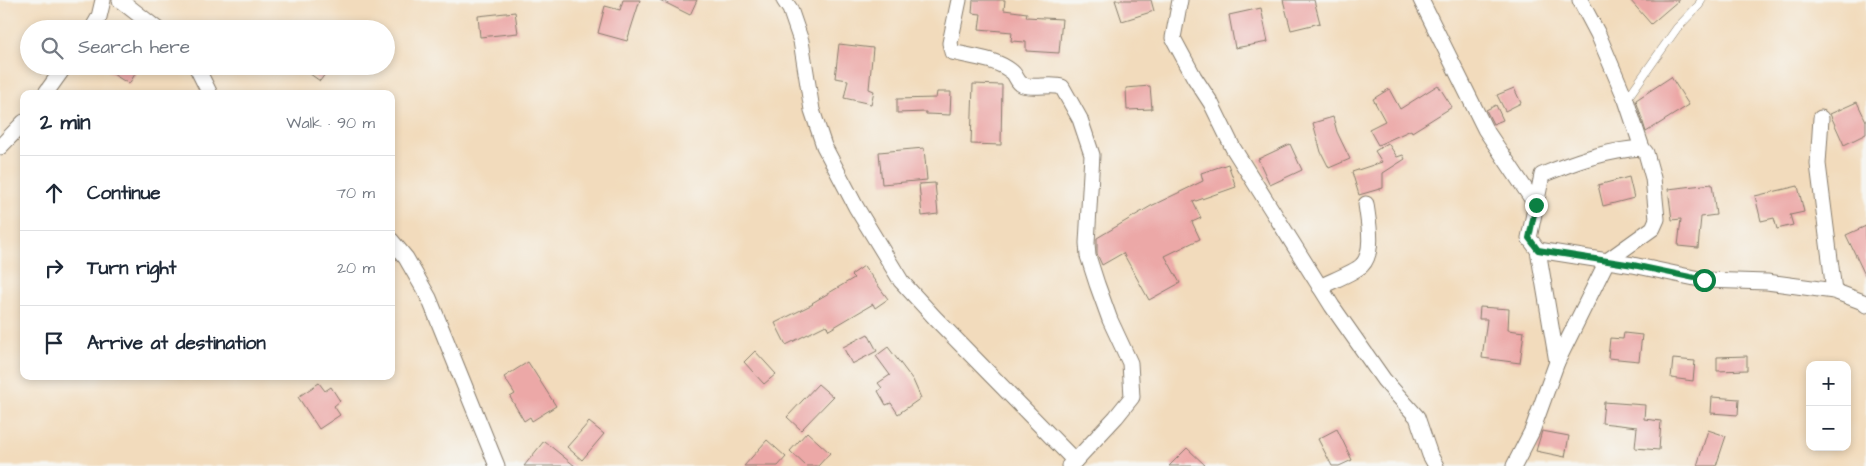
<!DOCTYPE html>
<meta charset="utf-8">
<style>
body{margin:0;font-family:"Architects Daughter",sans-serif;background:#f2f2f3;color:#1f2937}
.controls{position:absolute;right:15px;bottom:15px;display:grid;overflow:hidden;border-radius:10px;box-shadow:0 2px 8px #0003}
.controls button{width:45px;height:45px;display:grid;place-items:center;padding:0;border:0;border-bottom:1px solid #e0e1e3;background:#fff;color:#1f2937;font:25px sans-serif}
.stop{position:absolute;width:15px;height:15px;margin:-11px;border:4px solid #0b8043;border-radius:50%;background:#fff}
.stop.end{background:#0b8043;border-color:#fff;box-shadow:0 1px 5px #0008}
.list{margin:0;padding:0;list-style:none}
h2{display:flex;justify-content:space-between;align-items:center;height:65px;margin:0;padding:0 20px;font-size:21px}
h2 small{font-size:16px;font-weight:400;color:#747a83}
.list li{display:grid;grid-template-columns:32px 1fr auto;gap:15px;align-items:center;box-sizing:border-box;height:75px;padding:0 20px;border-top:1px solid #e0e1e3}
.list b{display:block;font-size:19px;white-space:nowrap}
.list em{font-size:16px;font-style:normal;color:#747a83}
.icon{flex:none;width:28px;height:28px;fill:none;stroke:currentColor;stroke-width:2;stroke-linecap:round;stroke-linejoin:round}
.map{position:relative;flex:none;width:1866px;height:466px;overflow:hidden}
.search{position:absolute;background:#fff;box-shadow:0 2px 8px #0003;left:20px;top:20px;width:375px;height:55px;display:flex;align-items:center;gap:12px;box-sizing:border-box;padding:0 18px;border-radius:28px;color:#747a83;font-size:19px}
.panel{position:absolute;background:#fff;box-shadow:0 2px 8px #0003;left:20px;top:90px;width:375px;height:290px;border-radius:10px}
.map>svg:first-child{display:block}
.building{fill:#eca8a7}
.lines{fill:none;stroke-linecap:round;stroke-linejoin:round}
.lane-casing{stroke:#877c6c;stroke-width:9}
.street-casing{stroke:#877c6c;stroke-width:17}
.lane{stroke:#fff;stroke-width:8}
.street{stroke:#fff;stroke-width:15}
.route{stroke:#0b8043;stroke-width:6}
</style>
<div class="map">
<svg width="1866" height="466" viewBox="0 0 1866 466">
<rect width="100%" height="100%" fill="#f6f6f2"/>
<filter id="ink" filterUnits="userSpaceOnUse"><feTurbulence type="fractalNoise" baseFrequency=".02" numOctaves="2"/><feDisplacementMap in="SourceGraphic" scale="10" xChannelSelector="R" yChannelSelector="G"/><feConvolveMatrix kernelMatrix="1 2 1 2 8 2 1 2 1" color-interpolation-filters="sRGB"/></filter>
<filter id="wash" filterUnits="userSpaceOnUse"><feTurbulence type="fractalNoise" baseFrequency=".0096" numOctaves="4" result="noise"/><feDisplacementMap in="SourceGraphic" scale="20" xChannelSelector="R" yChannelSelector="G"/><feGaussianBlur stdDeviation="1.12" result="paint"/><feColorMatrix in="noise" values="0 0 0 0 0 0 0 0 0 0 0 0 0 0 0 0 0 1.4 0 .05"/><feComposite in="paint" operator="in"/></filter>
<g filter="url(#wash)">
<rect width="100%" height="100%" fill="#f2dbbc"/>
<g id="blocks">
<g class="building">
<path d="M 623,0 L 640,0 L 627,41 L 598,33 L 605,6 L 620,10 Z"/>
<path d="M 660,0 L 697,0 L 690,15 Z"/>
<path d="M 973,0 L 1005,0 L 1004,10 L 1027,13 L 1026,17 L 1062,19 L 1059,53 L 1026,51 L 1026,42 L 1011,41 L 1012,32 L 979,29 L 981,14 L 972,13 Z"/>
<path d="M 1115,0 L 1151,0 L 1154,11 L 1122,21 Z"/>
<path d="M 1283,0 L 1314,0 L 1320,23 L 1291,30 Z"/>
<path d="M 1630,0 L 1679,0 L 1651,24 Z"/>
<path d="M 1261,8 L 1268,42 L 1235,48 L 1229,15 Z"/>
<path d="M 515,12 L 518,33 L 480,37 L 478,16 Z"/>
<path d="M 839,44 L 873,48 L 869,89 L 874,91 L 871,104 L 844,98 L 848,80 L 835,78 Z"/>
<path d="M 100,66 L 140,66 L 129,84 Z"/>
<path d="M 299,66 L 331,66 L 320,81 Z"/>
<path d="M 1671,77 L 1689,105 L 1646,132 L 1636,100 Z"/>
<path d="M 973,84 L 1002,85 L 1001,145 L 971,144 Z"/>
<path d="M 1438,85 L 1452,107 L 1412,132 L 1411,130 L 1378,145 L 1369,129 L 1385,121 L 1373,99 L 1389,89 L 1400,109 Z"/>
<path d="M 1150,86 L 1152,109 L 1127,110 L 1126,88 Z"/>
<path d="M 1514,88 L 1521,103 L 1505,111 L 1497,95 Z"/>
<path d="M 937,92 L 951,92 L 950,115 L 926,114 L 926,112 L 897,113 L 897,99 L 936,98 Z"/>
<path d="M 1857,102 L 1866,121 L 1866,134 L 1844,145 L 1830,114 Z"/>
<path d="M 1496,105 L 1503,120 L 1493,124 L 1486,110 Z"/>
<path d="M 1333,117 L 1337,132 L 1350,159 L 1329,168 L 1321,152 L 1313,123 Z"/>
<path d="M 1388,143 L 1397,157 L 1403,155 L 1405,159 L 1383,173 L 1383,188 L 1359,195 L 1352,172 L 1382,162 L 1375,151 Z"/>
<path d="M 1290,144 L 1302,170 L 1270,185 L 1258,159 Z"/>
<path d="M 924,148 L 927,180 L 882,184 L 879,152 Z"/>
<path d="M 1228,164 L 1236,187 L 1193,202 L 1201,218 L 1192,222 L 1200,239 L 1165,256 L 1180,283 L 1149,300 L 1123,253 L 1102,265 L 1097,254 L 1097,238 L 1151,206 L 1203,181 L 1201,173 Z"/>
<path d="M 1629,177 L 1634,198 L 1603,206 L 1598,185 Z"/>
<path d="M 935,183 L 938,214 L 922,216 L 919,184 Z"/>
<path d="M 1712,184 L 1716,215 L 1701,217 L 1698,248 L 1678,246 L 1681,219 L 1672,220 L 1668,189 Z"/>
<path d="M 1798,186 L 1804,212 L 1790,215 L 1793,225 L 1777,229 L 1774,218 L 1761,221 L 1755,196 Z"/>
<path d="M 1866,226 L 1866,277 L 1846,235 Z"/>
<path d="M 864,266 L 888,299 L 875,308 L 873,304 L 829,330 L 826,325 L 786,345 L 775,323 L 813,304 L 812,303 L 854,278 L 851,275 Z"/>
<path d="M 1480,307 L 1509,309 L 1508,330 L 1524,332 L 1520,363 L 1482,358 L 1487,319 L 1479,319 Z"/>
<path d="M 1624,333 L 1642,335 L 1639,361 L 1608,358 L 1610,338 L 1623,339 Z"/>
<path d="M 868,334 L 877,351 L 852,364 L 843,347 Z"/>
<path d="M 888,347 L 913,380 L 921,398 L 898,414 L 891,403 L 886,405 L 878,391 L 882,388 L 878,383 L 890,375 L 876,356 Z"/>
<path d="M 755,351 L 776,374 L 764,384 L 744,362 Z"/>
<path d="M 1747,356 L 1747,370 L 1717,371 L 1717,357 Z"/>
<path d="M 1673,359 L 1695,361 L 1693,381 L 1671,378 Z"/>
<path d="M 528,362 L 556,406 L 532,421 L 530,417 L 524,421 L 510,397 L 515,394 L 504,377 Z"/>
<path d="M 319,383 L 325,391 L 331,387 L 340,401 L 334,406 L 340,415 L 319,429 L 298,397 Z"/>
<path d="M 818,384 L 833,397 L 801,430 L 787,417 Z"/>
<path d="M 1712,397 L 1739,399 L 1738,415 L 1711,413 Z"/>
<path d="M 1604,402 L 1645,405 L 1644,419 L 1661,421 L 1659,450 L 1635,448 L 1637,427 L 1602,423 Z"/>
<path d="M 589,422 L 604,434 L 582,460 L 567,447 Z"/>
<path d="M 1337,429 L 1352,460 L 1339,466 L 1332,466 L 1318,439 Z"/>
<path d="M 1708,430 L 1726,436 L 1716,466 L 1697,466 Z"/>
<path d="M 1542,431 L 1569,436 L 1565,457 L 1536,451 Z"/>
<path d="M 807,432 L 830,453 L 818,466 L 806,466 L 790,451 Z"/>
<path d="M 767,440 L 786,457 L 778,466 L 744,466 Z"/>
<path d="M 544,441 L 575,466 L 524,466 Z"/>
<path d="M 1187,448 L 1206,466 L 1169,466 Z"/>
</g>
</g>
</g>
<g filter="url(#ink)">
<use href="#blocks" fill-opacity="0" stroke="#877c6c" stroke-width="1"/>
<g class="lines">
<g class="lane-casing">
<path id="lane" d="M 1626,100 L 1677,28 L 1699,5 L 1701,0"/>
</g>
<g class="street-casing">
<g id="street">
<path d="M 120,0 L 157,29"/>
<path d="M 784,0 L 790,9 L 801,41 L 812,110 L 824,146 L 856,207 L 901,281 L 936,319 L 1075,461 L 1069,466"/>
<path d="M 959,0 L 950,43 L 952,52 C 972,57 994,58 1011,71 C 1017,75 1016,82 1023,85 C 1036,89 1050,83 1062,87 L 1080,119 L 1092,155 L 1087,243 L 1088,256 L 1097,284 L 1110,320 L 1130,363 L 1132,397 L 1116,417 L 1075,461"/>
<path d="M 1180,0 L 1173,38 L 1194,77 L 1211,103 L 1233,148 L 1332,306 L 1384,380 L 1417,417 L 1430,455 L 1436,466"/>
<path d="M 1421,0 L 1485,129 L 1536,205"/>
<path d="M 92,29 L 99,17 L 103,0"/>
<path d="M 196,66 L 210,94"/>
<path d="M 45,94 L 65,66"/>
<path d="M 1821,118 L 1818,164 L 1834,291"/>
<path d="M 0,147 L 24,122"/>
<path d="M 1642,148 C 1607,150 1574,162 1542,175 L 1529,238 L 1538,250 L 1633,265 L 1704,280 L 1767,282 L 1834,291 L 1863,302 L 1866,305"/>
<path d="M 391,240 L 406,258 L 429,298 L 497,466"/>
<path d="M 1320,287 C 1329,282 1356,272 1362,265 C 1375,252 1368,220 1366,204"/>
<path d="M 1557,362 L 1607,261 L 1653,228 L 1657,219 L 1653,178 L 1646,153 L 1642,148 L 1626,100 L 1598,34 L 1580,0"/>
<path d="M 1514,466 L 1532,431 L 1557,362 L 1538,250"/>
</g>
</g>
<use href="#lane" class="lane"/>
<use href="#street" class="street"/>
</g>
</g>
<g class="lines" filter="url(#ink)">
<path class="route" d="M 1536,205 L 1529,238 L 1538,250 L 1633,265 L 1704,280"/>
</g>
</svg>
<div class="controls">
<button>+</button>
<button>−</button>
</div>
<div class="stop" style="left:1704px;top:280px"></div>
<div class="stop end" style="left:1536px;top:205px"></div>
<div class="search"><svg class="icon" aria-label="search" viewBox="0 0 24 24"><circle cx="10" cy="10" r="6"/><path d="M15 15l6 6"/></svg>Search here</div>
<section class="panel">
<h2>2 min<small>Walk · 90 m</small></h2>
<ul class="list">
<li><svg class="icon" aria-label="ahead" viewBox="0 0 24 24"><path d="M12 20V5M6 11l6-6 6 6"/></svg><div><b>Continue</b></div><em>70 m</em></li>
<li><svg class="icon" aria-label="right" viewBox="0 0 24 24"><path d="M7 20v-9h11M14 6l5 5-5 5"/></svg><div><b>Turn right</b></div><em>20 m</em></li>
<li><svg class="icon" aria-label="arrive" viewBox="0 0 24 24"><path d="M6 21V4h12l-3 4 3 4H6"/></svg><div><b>Arrive at destination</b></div></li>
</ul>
</section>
</div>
